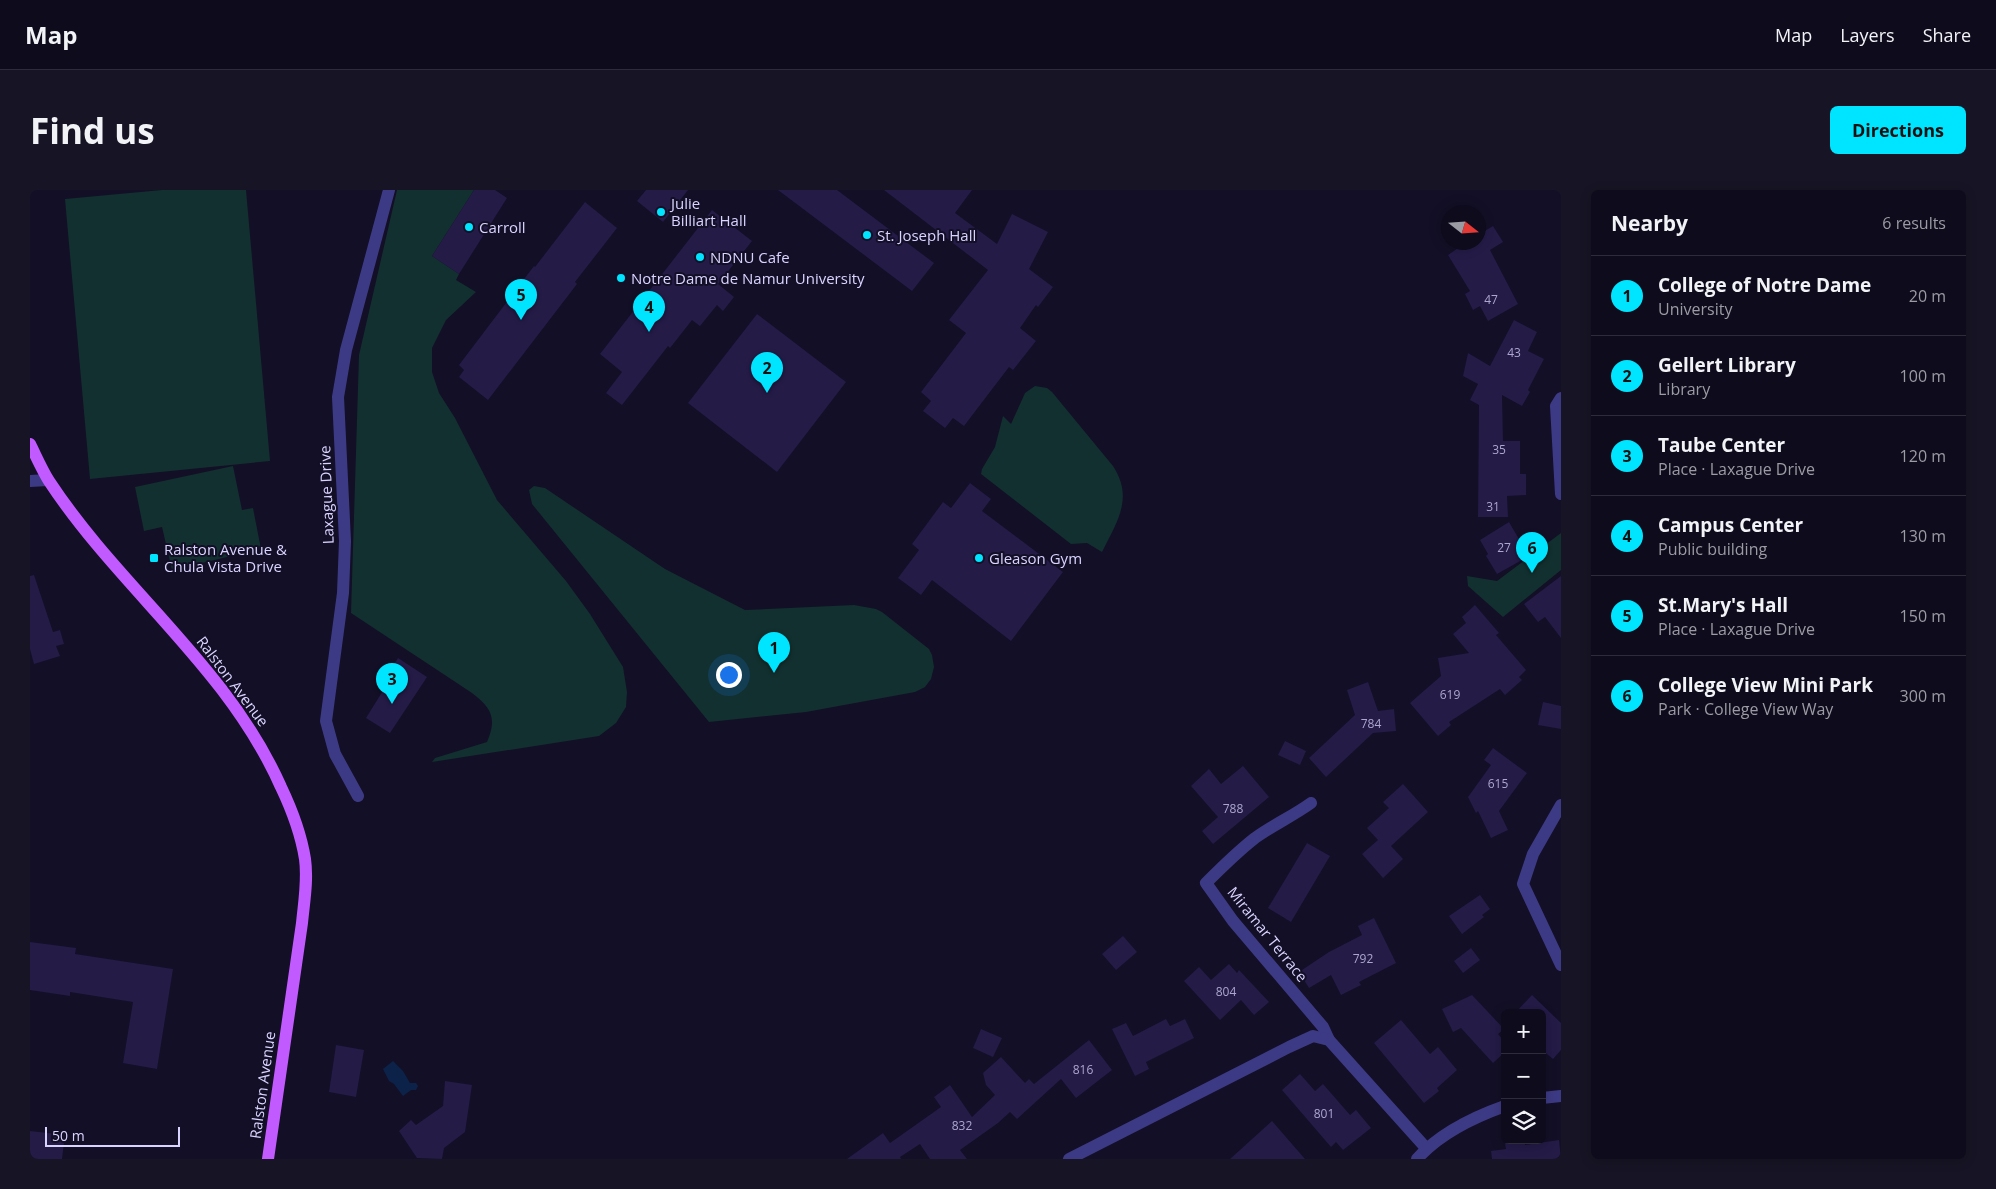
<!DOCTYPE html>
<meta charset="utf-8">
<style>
body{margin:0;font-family:"Open Sans",sans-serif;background:#171425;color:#f1f3f6}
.controls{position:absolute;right:15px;bottom:15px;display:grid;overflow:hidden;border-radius:8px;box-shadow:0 2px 12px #0003}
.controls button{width:45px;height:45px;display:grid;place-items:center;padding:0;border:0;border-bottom:1px solid #2e2b3b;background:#0e0b1c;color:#f1f3f6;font:25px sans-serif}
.compass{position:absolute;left:1411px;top:15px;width:45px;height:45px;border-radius:50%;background:#0e0b1c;box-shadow:0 2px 12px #0003;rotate:107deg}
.scale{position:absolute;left:15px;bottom:12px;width:135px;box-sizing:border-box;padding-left:5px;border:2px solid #d9d4ff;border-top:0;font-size:14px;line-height:18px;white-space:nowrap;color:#d9d4ff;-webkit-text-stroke:4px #130f26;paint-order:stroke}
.you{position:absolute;left:698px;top:484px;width:18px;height:18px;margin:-12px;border:4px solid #fff;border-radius:50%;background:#1a73e8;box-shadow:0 0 0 8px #1a73e833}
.badge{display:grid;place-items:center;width:32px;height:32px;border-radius:50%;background:#00e5ff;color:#111;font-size:16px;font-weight:700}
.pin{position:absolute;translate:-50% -41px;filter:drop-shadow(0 1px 2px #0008)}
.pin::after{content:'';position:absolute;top:26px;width:18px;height:15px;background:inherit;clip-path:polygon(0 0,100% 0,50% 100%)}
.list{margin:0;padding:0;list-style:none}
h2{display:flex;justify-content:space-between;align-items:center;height:65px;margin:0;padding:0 20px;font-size:21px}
h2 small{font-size:16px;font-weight:400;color:#9b9ba3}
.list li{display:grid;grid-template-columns:32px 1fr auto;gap:15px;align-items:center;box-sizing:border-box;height:80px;padding:0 20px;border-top:1px solid #2e2b3b}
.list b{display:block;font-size:19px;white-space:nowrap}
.list p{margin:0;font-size:16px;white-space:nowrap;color:#9b9ba3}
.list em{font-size:16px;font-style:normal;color:#9b9ba3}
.icon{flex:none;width:28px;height:28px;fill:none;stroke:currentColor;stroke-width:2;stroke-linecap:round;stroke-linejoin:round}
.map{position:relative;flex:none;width:1531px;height:969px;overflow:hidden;border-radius:8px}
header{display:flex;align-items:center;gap:30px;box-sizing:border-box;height:70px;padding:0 25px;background:#0e0b1c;border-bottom:1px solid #2e2b3b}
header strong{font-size:24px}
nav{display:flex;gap:28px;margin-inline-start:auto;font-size:18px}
.intro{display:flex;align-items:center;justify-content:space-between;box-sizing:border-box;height:120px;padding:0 30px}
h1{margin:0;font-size:35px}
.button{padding:12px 22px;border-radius:8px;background:#00e5ff;color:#111;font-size:18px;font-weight:700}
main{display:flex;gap:30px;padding:0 30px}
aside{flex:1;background:#0e0b1c;border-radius:8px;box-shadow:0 2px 12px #0003}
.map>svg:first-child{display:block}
.green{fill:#12302f}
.water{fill:#0c2248}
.building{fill:#241b47}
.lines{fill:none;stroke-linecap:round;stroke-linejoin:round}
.minor{stroke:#3d3a85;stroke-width:12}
.major{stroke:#c25bff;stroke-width:12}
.poi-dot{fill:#00e5ff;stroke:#130f26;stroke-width:2}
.labels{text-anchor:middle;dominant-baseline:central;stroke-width:4;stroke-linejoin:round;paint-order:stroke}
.number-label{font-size:12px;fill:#aca6d1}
.poi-label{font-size:15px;fill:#d9d4ff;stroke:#130f26;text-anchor:start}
.street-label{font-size:15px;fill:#d9d4ff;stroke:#130f26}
</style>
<header>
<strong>Map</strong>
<nav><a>Map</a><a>Layers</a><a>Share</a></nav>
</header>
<div class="intro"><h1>Find us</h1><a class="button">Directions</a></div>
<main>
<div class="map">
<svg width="1531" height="969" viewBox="0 0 1531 969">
<rect width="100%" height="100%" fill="#130f26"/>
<g class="green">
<path d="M 132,0 L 216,0 L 240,271 L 60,289 L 35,9 Z"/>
<path d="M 367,0 L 444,0 L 402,66 L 429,84 L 426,90 L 446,102 L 416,130 L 402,158 L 402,182 L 409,203 L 425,228 L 467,310 L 536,391 L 560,424 L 593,477 L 597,502 L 596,517 L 586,533 L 569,546 L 402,572 L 405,568 L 457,552 C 467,529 462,518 442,503 L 321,423 L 329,165 Z"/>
<path d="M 1005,196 L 1017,198 L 1022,202 L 1083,276 C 1104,308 1087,332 1072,362 L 1057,353 L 1041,354 L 951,284 L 952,279 L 965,257 L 973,226 L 981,234 L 995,203 Z"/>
<path d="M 203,276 L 212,320 L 223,318 L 231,359 L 142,380 L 132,337 L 114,341 L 105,297 Z"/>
<path d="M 504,296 L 515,298 L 635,379 L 715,420 L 824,415 L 846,419 L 852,422 L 899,459 L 902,465 L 904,477 L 901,489 L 895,497 L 885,502 L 776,522 L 679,532 L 502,314 L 499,300 Z"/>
<path d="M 1531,343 L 1531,380 L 1473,427 L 1438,396 L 1437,386 L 1467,391 Z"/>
</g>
<path class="water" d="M 363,871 L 373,881 L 380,893 L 386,893 L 388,896 L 386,900 L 381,900 L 373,906 L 364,894 L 359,891 L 353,879 Z"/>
<g class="building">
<path d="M 444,0 L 465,0 L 477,8 L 429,84 L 402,66 Z"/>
<path d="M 616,0 L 658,0 L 633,32 L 607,11 Z"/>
<path d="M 748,0 L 807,0 L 904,73 L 882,101 Z"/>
<path d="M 854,0 L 942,0 L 925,23 L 967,54 L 982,24 L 1018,42 L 999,79 L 1023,97 L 1008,117 L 1006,115 L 990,138 L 1006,151 L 983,180 L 979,177 L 934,236 L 923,228 L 915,238 L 893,221 L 901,211 L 891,202 L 936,143 L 919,130 L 958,80 Z"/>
<path d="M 555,12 L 587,38 L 545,92 L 547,94 L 458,210 L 429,187 L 434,180 L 429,175 L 504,76 L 505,77 Z"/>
<path d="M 682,20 L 722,51 L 688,94 L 704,107 L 693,121 L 687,115 L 670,136 L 662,130 L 640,158 L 638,156 L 592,215 L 576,203 L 592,182 L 570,164 Z"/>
<path d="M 1463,36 L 1473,52 L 1460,60 L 1488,114 L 1458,131 L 1450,116 L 1443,120 L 1435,104 L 1440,101 L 1418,65 L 1437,52 L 1448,52 L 1448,45 Z"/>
<path d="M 727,124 L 816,192 L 747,282 L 658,213 Z"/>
<path d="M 1484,130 L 1507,142 L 1498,161 L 1514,169 L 1498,200 L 1500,202 L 1492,216 L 1472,205 L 1473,251 L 1490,251 L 1490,284 L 1496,284 L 1496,305 L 1477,306 L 1478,327 L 1448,327 L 1449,215 L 1440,210 L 1448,194 L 1433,186 L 1438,163 L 1460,176 Z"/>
<path d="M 940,293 L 961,309 L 952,321 L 1033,382 L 981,451 L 902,390 L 891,405 L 868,388 L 889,360 L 882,354 L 913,312 L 921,318 Z"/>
<path d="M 1479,332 L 1499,366 L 1467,384 L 1456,366 L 1458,364 L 1450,350 Z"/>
<path d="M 4,385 L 23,442 L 30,440 L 34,454 L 26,456 L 30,466 L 4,474 L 0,459 L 0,386 Z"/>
<path d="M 1531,386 L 1531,448 L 1515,427 L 1508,432 L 1494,414 Z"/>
<path d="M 1445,415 L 1469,443 L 1466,445 L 1496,480 L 1489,487 L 1492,490 L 1475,505 L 1470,499 L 1419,532 L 1421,535 L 1408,546 L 1380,513 L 1411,486 L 1408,468 L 1439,463 L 1423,444 L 1436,433 L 1432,427 Z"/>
<path d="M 368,468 L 397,487 L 360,543 L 336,528 L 359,491 L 355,489 Z"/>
<path d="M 1338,492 L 1348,521 L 1364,519 L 1366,541 L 1343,543 L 1296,587 L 1279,568 L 1325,525 L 1317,500 Z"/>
<path d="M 1513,512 L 1531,516 L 1531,539 L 1508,535 Z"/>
<path d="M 1255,551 L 1276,561 L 1270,575 L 1248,565 Z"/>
<path d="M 1463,558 L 1497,583 L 1469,621 L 1478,640 L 1461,648 L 1448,621 L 1446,623 L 1438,607 L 1461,575 L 1454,570 Z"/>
<path d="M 1213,576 L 1239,607 L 1183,654 L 1172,641 L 1188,627 L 1161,596 L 1179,579 L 1191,594 Z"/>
<path d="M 1373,594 L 1398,622 L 1361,656 L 1373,669 L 1353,688 L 1332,664 L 1348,650 L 1337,638 L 1359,618 L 1353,612 Z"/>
<path d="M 1277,653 L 1300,666 L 1261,732 L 1238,718 Z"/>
<path d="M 1450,705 L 1460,719 L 1452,725 L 1454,727 L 1432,744 L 1419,726 Z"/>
<path d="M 1344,728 L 1366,773 L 1329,792 L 1331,795 L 1311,805 L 1301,785 L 1279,798 L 1269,782 L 1299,762 L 1332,745 L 1328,736 Z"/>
<path d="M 1093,746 L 1107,762 L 1086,780 L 1072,764 Z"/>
<path d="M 0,752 L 46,758 L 45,764 L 143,779 L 127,879 L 93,873 L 103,812 L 40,802 L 40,806 L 0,800 Z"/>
<path d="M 1441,758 L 1450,770 L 1433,783 L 1424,771 Z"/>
<path d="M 1199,774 L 1207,783 L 1209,780 L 1239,812 L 1224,825 L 1211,810 L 1190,830 L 1154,791 L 1169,777 L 1181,790 Z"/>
<path d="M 1442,805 L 1474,839 L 1468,844 L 1475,852 L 1475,862 L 1463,873 L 1431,838 L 1423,842 L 1412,819 Z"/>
<path d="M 1502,805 L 1531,833 L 1531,860 L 1523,869 L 1512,860 L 1512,823 L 1485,823 Z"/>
<path d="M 1136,829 L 1140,836 L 1155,829 L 1164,848 L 1116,872 L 1119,879 L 1105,886 L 1082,839 L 1096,833 L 1103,846 Z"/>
<path d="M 1371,830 L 1400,864 L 1408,857 L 1427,880 L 1407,898 L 1409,901 L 1394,913 L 1344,853 Z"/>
<path d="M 951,839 L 972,848 L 963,867 L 943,858 Z"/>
<path d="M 1059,850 L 1082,880 L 1046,908 L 1031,889 L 987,929 L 980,922 L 968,933 L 930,960 L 937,969 L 900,969 L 890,954 L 870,967 L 871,969 L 817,969 L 853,943 L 860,953 L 911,917 L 904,907 L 920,895 L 942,927 L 965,905 L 956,895 L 953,883 L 971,867 L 995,893 L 999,889 L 1004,894 Z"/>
<path d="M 306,855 L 334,860 L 326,907 L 299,902 Z"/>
<path d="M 1270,884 L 1285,901 L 1293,894 L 1320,925 L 1326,920 L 1341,938 L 1313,960 L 1306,952 L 1301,957 L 1252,900 Z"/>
<path d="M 415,891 L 442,895 L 435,942 L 414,958 L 412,969 L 387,968 L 369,941 L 381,930 L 386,935 L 413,916 Z"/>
<path d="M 1242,931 L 1275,969 L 1200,969 Z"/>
<path d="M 0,941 L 35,945 L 32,969 L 0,969 Z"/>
<path d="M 1495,950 L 1495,955 L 1529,950 L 1531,969 L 1462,969 L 1461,961 L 1476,959 L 1475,953 Z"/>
</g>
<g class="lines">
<g class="minor">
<path d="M 1531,208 L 1526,216 L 1531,304"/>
<path d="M 0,291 L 18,290"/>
<path d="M 328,606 L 305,564 L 296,531 L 313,403 L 315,351 L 308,207 L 316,160 L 359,0"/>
<path d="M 1281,613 C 1263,626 1243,635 1225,648 C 1207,662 1192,677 1176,693 L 1203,731 L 1293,837 L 1299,850"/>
<path d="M 1531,615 L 1503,664 L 1493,694 L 1531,775"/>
<path d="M 1512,908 L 1531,906"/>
<path d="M 1039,969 L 1259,857 L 1283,846 L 1299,850 L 1396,958"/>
<path d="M 1387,969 C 1409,944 1444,927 1475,916"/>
</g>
<path class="major" d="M 0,254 C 6,266 12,280 19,291 C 90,399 198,477 251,597 C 262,620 271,644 275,669 C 278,690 274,712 272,733 L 238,969"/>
</g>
<g class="poi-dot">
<circle cx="631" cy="22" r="5"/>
<circle cx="439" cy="37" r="5"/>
<circle cx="837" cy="45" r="5"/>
<circle cx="670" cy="67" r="5"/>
<circle cx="591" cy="88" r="5"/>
<rect x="119" y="363" width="10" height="10" rx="2.5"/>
<circle cx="949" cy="368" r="5"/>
</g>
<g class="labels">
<g class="number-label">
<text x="1461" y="109">47</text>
<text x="1484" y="162">43</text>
<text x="1469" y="259">35</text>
<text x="1463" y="316">31</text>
<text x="1474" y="357">27</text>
<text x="1420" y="504">619</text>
<text x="1341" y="533">784</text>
<text x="1468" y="593">615</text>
<text x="1203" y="618">788</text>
<text x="1333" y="768">792</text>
<text x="1196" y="801">804</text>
<text x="1053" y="879">816</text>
<text x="1294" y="923">801</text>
<text x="932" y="935">832</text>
</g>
<g class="poi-label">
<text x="641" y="13">Julie<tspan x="641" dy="17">Billiart Hall</tspan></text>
<text x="449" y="37">Carroll</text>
<text x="847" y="45">St. Joseph Hall</text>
<text x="680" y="67">NDNU Cafe</text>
<text x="601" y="88">Notre Dame de Namur University</text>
<text x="134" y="359">Ralston Avenue &amp;<tspan x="134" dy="17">Chula Vista Drive</tspan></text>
<text x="959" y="368">Gleason Gym</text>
</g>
<g class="street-label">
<text transform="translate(296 305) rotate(-92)">Laxague Drive</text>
<text transform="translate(203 491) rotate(53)">Ralston Avenue</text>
<text transform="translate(1238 744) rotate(51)">Miramar Terrace</text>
<text transform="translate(232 895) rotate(-82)">Ralston Avenue</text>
</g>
</g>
</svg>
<div class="controls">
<button>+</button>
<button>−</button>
<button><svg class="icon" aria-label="layers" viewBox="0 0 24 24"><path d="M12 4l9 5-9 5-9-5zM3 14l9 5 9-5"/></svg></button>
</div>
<svg class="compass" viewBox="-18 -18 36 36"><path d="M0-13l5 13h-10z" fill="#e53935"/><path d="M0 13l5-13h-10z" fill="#9b9ba3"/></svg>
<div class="scale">50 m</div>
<div class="you"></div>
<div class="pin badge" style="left:744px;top:483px">1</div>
<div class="pin badge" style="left:737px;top:203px">2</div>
<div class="pin badge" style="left:362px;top:514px">3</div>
<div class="pin badge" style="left:619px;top:142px">4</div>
<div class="pin badge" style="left:491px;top:130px">5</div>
<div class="pin badge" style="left:1502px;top:383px">6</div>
</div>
<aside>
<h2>Nearby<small>6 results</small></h2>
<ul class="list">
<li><span class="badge">1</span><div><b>College of Notre Dame</b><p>University</p></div><em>20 m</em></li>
<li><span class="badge">2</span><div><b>Gellert Library</b><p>Library</p></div><em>100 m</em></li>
<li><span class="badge">3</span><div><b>Taube Center</b><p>Place · Laxague Drive</p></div><em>120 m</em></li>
<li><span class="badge">4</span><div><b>Campus Center</b><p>Public building</p></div><em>130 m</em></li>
<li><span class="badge">5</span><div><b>St.Mary's Hall</b><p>Place · Laxague Drive</p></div><em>150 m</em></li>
<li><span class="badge">6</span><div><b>College View Mini Park</b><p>Park · College View Way</p></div><em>300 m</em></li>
</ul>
</aside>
</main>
